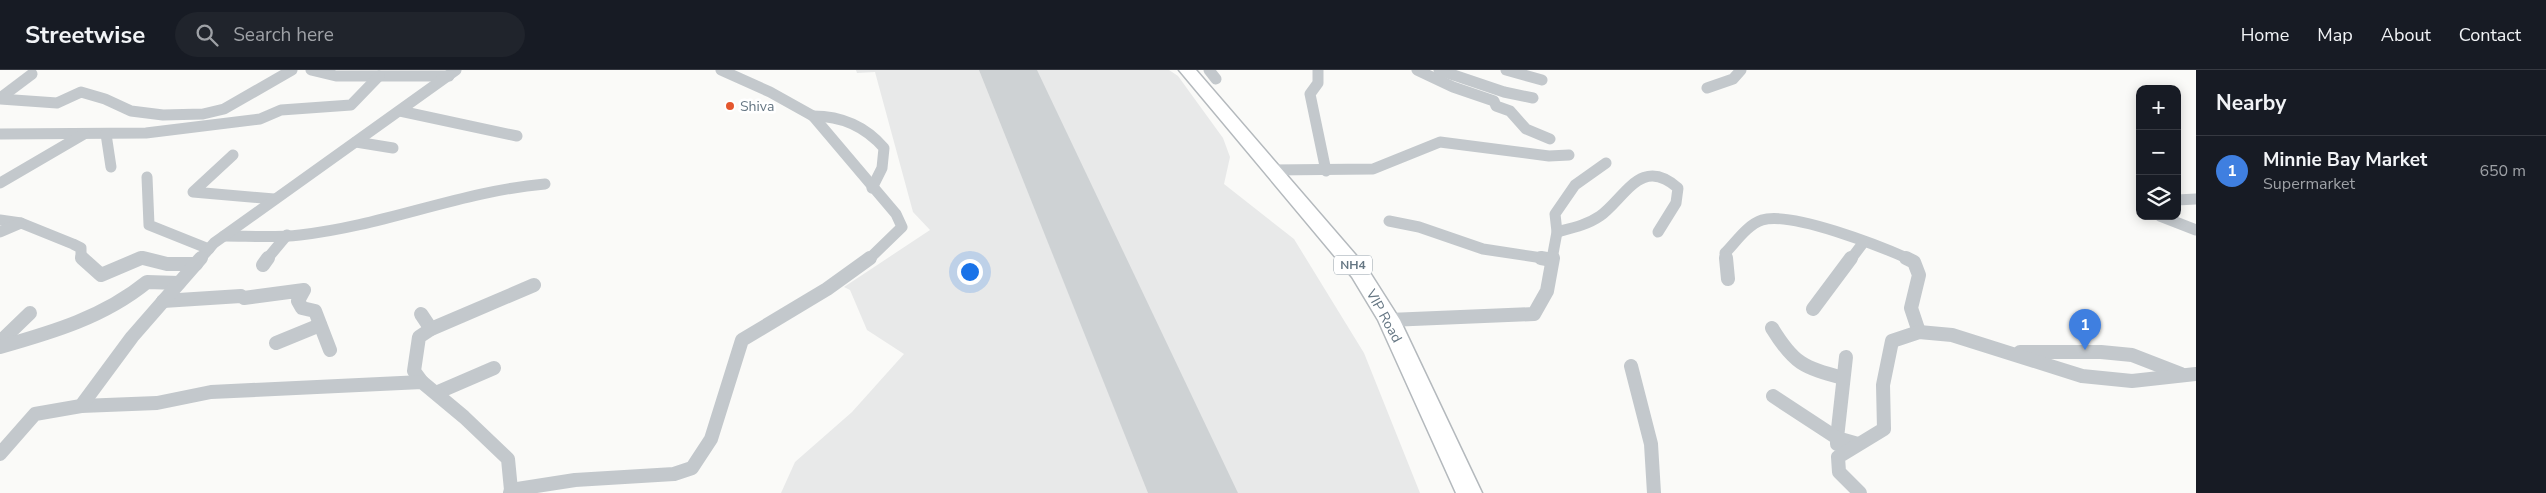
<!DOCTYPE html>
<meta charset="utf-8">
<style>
body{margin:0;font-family:"Nunito Sans",sans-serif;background:#20242c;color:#f1f3f6}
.controls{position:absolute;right:15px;top:15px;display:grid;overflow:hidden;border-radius:10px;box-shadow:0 2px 12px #0003}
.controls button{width:45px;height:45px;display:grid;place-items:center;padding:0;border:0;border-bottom:1px solid #363941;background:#171b24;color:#f1f3f6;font:25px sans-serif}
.you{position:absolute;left:969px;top:201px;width:18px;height:18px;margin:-12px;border:4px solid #fff;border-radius:50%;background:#1a73e8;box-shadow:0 0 0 8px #1a73e833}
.badge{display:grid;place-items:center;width:32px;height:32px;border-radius:50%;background:#0b8043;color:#fff;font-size:16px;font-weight:700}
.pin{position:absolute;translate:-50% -41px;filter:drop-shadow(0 1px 2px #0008)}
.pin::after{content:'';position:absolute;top:26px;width:18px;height:15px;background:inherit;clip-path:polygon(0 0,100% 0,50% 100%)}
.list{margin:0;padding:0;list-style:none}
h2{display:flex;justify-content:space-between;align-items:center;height:65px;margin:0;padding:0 20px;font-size:21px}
h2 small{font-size:16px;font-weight:400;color:#9ea1a6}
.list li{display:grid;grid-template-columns:32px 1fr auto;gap:15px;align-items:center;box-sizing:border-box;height:70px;padding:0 20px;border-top:1px solid #363941}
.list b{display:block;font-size:19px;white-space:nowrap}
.list p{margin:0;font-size:16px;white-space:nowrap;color:#9ea1a6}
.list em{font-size:16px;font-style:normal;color:#9ea1a6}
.icon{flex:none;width:28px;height:28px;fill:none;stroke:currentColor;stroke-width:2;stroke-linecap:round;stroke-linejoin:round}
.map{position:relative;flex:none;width:2196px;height:423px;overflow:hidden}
header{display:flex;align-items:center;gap:30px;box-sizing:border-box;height:70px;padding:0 25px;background:#171b24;border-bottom:1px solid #363941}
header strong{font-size:24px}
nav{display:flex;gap:28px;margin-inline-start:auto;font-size:18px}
.search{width:350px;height:45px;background:#20242c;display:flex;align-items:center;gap:12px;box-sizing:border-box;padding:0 18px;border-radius:28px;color:#9ea1a6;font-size:19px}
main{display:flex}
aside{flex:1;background:#171b24}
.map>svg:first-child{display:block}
.built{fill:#e8e9e9}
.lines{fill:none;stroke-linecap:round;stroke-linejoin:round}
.runway{fill:#ced2d4;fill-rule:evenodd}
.trunk-casing{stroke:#b4b9bd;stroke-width:3}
.minor-far1{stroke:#c3c8cc;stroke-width:11}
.minor{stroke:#c3c8cc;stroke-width:14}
.trunk{fill:#fff;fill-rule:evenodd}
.poi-dot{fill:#e4572e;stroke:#fff;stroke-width:2}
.labels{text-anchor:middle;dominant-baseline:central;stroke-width:5;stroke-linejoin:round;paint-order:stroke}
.shield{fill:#fff;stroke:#939fa8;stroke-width:1}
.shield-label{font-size:12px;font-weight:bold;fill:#657683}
.poi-label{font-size:14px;fill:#657683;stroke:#fff;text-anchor:start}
.street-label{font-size:14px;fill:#657683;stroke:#fff}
</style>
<header>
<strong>Streetwise</strong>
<div class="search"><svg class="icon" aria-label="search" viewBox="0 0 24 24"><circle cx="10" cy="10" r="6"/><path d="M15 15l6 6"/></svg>Search here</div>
<nav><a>Home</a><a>Map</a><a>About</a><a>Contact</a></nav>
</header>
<main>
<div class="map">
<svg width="2196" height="423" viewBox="0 0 2196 423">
<rect width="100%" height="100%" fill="#fafaf8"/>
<path class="built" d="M 856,0 L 1169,0 L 1178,6 L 1223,68 L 1230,87 L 1224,114 L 1294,169 L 1364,283 L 1420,423 L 781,423 L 795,392 L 852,342 L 904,284 L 867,260 L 850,220 L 844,217 L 930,160 L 913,142 L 875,2 L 857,3 Z"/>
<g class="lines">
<path class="runway" d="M 979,0 L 1037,0 L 1238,423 L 1148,423 Z"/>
<g class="trunk-casing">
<path id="trunk" d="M 1179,0 L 1196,0 L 1367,198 L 1400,250 L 1482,423 L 1456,423 L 1378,250 L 1352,207 Z"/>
</g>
<g class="minor-far1">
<path d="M 311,0 L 336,6 L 449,6"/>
<path d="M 721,0 L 770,22 L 813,46 L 896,144 L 902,157 L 869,189"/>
<path d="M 1209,0 L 1216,9"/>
<path d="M 1318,0 L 1318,13 L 1310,24 L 1326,101"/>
<path d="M 1417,0 L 1453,17 L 1494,31 L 1496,36 L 1510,41 L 1526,59 L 1550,69"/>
<path d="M 1439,0 L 1504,22 L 1533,28"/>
<path d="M 1506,0 L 1542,10"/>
<path d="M 1707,18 L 1733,9 L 1741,0"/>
<path d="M 0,28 L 32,4"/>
<path d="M 0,29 L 57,33 L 81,22 L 105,29 L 131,41 L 163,45 L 203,44 L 224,39 L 292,0"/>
<path d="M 400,41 L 517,66"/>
<path d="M 813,46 C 842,46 865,56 884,78 L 882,98 L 872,118"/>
<path d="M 0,64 L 146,63 L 260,49 L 281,40 L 351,35 L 379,6"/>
<path d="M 106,64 L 111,97"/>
<path d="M 356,72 L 393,78"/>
<path d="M 233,85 L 193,122 L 274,129"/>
<path d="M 1272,100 L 1373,99 L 1440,72 L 1549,86 L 1569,85"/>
<path d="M 147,107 L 149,155 L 209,179"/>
<path d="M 0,113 L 84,64"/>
<path d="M 2177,130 L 2196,129"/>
<path d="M 2160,146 L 2196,160"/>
<path d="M 0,150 L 21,153 L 73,174 L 81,178 L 81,187 L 84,189"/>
<path d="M 1389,151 L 1419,157 L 1483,179 L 1549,189"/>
<path d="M 0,162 L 21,153"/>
<path d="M 1557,162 C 1572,158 1587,155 1600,146 C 1625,128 1641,85 1678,118 L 1676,133 L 1658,162"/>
<path d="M 224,166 C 249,166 275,168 300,165 C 383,156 462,121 545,114"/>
<path d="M 138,189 L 148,189"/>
<path d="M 200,189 L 214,173 L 456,0"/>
<path d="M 267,189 L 287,165"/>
<path d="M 1552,189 L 1557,162 L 1555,144 L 1575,115 L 1606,93"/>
<path d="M 1726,189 L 1725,183 C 1736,172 1747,155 1762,150 C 1791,141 1880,176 1909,189"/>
<path d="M 1851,189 L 1863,173"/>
</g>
<g class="minor">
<path d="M 82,188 L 101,205 L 141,188"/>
<path d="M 143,188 L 167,194 L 196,194"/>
<path d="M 1541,188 L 1552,190"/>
<path d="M 1726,188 L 1728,209"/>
<path d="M 1906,188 L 1914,192 L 1919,205 L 1911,238 L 1919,262"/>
<path d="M 263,195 L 268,188"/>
<path d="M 163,231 L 241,226 L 244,228 L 304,220 L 298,231 L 302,238 L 315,241 L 330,280"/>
<path d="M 1813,239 L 1851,188"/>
<path d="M 421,244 L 431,259"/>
<path d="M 1389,250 L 1534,244 L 1547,221 L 1553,188"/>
<path d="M 1772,258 C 1794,294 1803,297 1843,308"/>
<path d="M 0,272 L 30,243"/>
<path d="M 276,273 L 320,255"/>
<path d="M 0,277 C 53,262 104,247 147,212 L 179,213"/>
<path d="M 2020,282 L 2101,282 L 2132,285 L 2181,304"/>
<path d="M 1846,287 L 1837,368 L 1858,374"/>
<path d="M 1631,296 L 1651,374 L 1654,423"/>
<path d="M 422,312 L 414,301 L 419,267 L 431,259 L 534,215"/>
<path d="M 436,323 L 494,298"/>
<path d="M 1773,326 L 1837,368 L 1837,374"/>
<path d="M 81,336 L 157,333 L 211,322 L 422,312 L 464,347 L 508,389 L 511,420"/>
<path d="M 0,384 L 35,344 L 81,336 L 132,267 L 201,188"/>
<path d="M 510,423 L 511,420 L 575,410 L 674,404 L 692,398 L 711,369 L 742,270 L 827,219 L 870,188"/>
<path d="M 1860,423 L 1839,402 L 1838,387 L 1884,359 L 1883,315 L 1892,271 L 1919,262 L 1952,265 L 2082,306 L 2132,311 L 2196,304"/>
</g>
<use href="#trunk" class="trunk"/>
</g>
<circle class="poi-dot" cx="730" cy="36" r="5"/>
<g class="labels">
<rect class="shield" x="1334" y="185.5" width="38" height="19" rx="4"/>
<g class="shield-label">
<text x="1353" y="195">NH4</text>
</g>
<g class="poi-label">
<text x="740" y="36">Shiva</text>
</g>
<g class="street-label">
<text transform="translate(1384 246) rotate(61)">VIP Road</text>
</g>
</g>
</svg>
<div class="controls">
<button>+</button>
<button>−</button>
<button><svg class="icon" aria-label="layers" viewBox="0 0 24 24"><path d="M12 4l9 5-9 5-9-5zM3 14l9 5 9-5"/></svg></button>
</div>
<div class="you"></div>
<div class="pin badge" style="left:2085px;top:280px;background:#3f7fe0">1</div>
</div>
<aside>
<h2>Nearby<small></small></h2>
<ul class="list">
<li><span class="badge" style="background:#3f7fe0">1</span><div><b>Minnie Bay Market</b><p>Supermarket</p></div><em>650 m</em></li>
</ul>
</aside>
</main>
